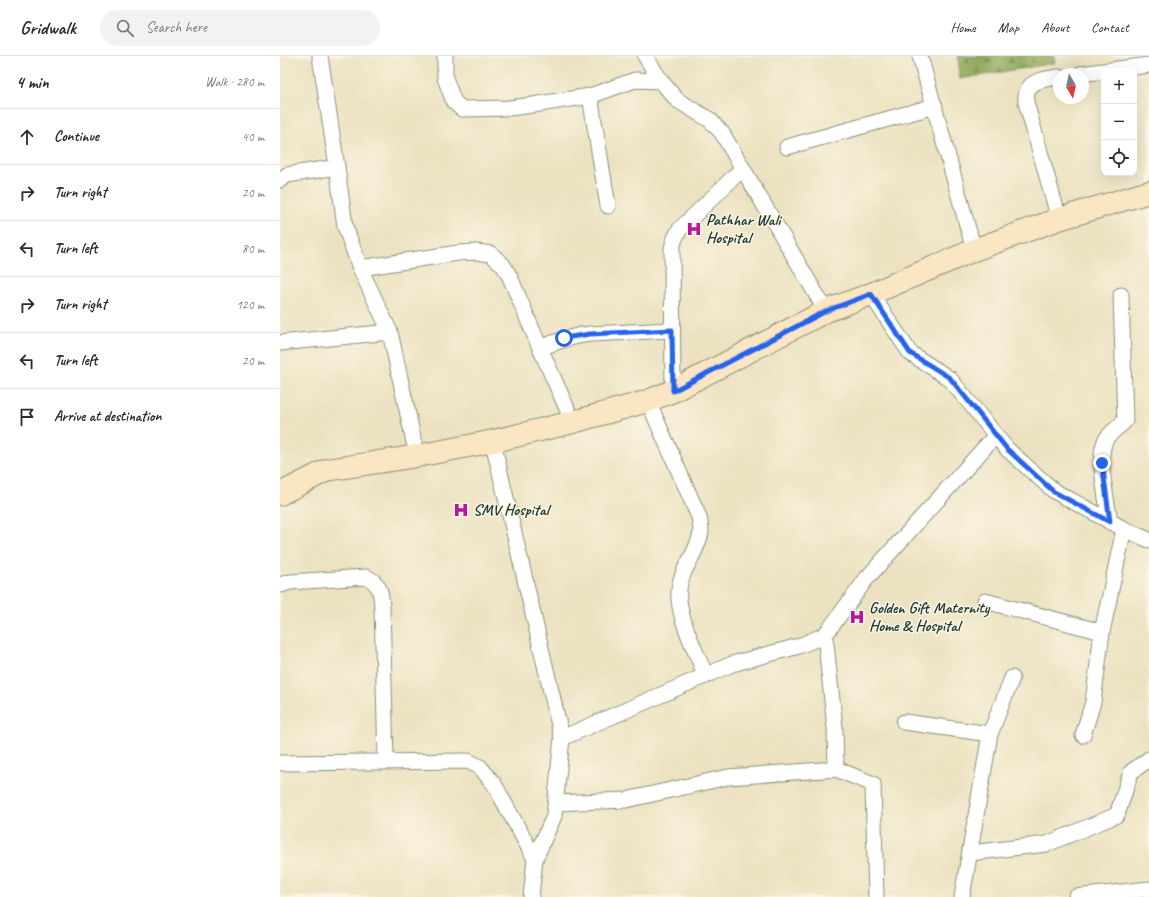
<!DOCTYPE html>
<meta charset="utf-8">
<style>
body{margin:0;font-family:Caveat,sans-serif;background:#f2f2f3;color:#2b2b33}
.controls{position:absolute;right:12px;top:12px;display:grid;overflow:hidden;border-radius:8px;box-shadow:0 4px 16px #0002}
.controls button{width:36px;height:36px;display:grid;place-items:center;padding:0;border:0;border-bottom:1px solid #e1e1e2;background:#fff;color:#2b2b33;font:20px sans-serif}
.compass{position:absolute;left:773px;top:12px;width:36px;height:36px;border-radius:50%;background:#fff;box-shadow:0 4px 16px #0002;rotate:171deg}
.stop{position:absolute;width:12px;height:12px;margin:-9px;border:3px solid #2563eb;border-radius:50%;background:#fff}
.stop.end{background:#2563eb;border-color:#fff;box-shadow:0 1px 4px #0008}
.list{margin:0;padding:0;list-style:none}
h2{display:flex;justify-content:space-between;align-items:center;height:52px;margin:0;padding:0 16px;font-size:17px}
h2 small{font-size:13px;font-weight:400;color:#7c7c81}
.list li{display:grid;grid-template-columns:26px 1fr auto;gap:12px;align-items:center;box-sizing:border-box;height:56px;padding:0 16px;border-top:1px solid #e1e1e2}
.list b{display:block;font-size:15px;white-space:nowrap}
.list em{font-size:13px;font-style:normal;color:#7c7c81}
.icon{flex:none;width:22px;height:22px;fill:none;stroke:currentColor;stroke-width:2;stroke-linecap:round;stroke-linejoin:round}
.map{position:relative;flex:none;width:869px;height:841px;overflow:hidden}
header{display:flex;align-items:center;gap:24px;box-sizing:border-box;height:56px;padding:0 20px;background:#fff;border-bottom:1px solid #e1e1e2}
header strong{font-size:19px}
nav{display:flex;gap:22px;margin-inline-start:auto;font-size:14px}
.search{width:280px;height:36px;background:#f2f2f3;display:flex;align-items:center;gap:10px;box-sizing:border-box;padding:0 14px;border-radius:22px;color:#7c7c81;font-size:15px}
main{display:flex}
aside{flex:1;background:#fff}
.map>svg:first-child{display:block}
.forest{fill:url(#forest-firs);stroke:#587246}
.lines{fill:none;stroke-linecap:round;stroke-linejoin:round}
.minor-casing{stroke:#86907a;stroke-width:17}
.secondary-casing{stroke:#86907a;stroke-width:24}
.minor{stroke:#fff;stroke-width:15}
.secondary{stroke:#fbe6c4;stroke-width:22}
.route{stroke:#2563eb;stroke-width:5}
.labels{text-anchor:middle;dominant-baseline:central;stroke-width:3;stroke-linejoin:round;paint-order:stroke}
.poi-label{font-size:16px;font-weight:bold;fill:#1f3d34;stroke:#fcf5e5;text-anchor:start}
</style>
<header>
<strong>Gridwalk</strong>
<div class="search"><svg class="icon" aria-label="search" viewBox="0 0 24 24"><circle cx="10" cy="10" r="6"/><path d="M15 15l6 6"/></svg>Search here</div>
<nav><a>Home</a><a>Map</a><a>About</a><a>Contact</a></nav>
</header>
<main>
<aside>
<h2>4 min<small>Walk · 280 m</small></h2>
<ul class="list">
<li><svg class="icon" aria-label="ahead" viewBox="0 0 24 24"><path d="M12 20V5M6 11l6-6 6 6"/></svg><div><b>Continue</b></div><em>40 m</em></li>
<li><svg class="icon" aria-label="right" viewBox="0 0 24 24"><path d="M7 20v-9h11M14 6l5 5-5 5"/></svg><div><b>Turn right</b></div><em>20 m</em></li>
<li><svg class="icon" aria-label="left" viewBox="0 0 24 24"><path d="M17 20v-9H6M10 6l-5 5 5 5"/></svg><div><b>Turn left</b></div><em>80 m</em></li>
<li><svg class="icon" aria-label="right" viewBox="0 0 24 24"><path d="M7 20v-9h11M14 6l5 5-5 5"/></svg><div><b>Turn right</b></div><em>120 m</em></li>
<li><svg class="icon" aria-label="left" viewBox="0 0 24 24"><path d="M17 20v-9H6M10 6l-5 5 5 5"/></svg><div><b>Turn left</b></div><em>20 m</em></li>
<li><svg class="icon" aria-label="arrive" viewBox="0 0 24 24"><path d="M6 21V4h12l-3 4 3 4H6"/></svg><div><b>Arrive at destination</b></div></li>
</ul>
</aside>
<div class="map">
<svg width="869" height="841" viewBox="0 0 869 841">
<defs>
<pattern id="forest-firs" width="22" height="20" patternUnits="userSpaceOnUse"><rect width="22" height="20" fill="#90a758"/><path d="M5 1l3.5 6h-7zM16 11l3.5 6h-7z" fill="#75894a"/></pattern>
</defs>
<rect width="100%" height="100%" fill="#fcf5e5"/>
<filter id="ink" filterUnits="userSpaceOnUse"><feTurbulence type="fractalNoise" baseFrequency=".025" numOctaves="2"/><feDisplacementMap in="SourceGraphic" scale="8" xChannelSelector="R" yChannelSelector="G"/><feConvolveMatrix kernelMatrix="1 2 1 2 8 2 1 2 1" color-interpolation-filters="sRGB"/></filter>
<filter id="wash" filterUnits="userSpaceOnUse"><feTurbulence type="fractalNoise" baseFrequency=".012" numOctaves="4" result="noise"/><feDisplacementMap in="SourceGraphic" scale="16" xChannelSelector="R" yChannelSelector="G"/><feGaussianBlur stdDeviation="0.9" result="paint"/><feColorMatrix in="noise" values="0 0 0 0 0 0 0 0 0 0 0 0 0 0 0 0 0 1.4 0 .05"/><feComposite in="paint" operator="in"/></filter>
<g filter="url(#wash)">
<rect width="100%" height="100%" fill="#ece2c1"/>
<path class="forest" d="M 678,0 L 774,0 L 775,7 L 680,23 Z"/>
</g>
<g filter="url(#ink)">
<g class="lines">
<g class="minor-casing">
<g id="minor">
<path d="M 40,0 L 57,111 L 65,170 L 80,212 L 110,276 L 137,400"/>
<path d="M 165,0 L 165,22 L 174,46 L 182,53 L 229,52 L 253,49 L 310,40 L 355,24 L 381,25"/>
<path d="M 365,0 L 381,25 L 397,44 L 430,64 L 442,77 L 546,255"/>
<path d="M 640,0 L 694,194"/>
<path d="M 800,18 L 869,9"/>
<path d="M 310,40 L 328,150"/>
<path d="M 507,91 L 655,50"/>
<path d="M 0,124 L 7,119 L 57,111"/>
<path d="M 779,163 L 746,46 C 744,25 762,23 779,21"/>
<path d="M 80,212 L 178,197 L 197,196 L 211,198 L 223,209 L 230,221 L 260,292 L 293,366"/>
<path d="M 591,238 L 630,297 L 670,323 L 727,393 L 774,435 L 844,473 L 869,484"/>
<path d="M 0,287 L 110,276"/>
<path d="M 260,292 C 277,285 292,280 310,278 L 392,274"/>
<path d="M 393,335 L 392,192 L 395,182 L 400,173 L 462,113"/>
<path d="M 368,345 L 419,461 C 420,466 421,471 421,476 C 418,497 401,512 399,533 C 396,558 416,596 426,620"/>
<path d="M 214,385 L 215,395 L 282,682 L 274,760 L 255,803 L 251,841"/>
<path d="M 830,466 C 827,445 817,403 825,385 C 828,378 839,371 845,365 L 841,239"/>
<path d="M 0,529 L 10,526 L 86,521 C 100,527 101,536 102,550 L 106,705"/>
<path d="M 705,545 L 822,576"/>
<path d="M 545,579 L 555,672 L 556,713"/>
<path d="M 624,666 L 710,678"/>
<path d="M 803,679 L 813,646 L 822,576 L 844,473"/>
<path d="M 282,682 L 452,608 L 519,590 L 545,579 L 587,522 L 716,379"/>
<path d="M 0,707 L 188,705 L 200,711 L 214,728 L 255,803"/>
<path d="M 276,747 L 346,744 L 448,721 L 556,713 L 593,728 L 596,841"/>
<path d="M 690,797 L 767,788 L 837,759 L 851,716 L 869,703"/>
<path d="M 682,841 L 710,678 L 732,622"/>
<path d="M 796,841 L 869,833"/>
</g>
</g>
<g class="secondary-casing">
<path id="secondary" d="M 0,438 L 47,414 L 137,400 L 214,385 L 293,366 L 368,345 L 393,335 L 546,255 L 591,238 L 694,194 L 732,180 L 779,163 L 869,136"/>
</g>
<use href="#minor" class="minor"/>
<use href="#secondary" class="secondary"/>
</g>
</g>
<g class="lines" filter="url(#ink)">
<path class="route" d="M 284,282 L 310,278 L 392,274 L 393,335 L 546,255 L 591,238 L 630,297 L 670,322 L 727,393 L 774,436 L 830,466 L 822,407"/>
</g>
<defs>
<g id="hospital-bare" transform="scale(1.2)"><path d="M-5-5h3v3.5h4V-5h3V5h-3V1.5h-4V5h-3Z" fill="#b5179e" stroke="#fcf5e5" stroke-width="2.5" paint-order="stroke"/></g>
</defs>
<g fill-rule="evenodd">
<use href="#hospital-bare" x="414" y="173"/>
<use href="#hospital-bare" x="181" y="454"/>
<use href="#hospital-bare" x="577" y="561"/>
</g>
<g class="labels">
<g class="poi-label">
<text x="426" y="164">Pathhar Wali<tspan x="426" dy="18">Hospital</tspan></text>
<text x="193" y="454">SMV Hospital</text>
<text x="589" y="552">Golden Gift Maternity<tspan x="589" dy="18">Home &amp; Hospital</tspan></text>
</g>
</g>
</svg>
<div class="controls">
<button>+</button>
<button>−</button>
<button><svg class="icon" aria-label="locate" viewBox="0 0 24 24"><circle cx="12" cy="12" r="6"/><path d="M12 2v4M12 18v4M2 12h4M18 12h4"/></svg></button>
</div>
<svg class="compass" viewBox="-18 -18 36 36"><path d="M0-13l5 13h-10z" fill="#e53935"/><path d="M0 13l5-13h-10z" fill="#7c7c81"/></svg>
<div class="stop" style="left:284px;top:282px"></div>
<div class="stop end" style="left:822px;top:407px"></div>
</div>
</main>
